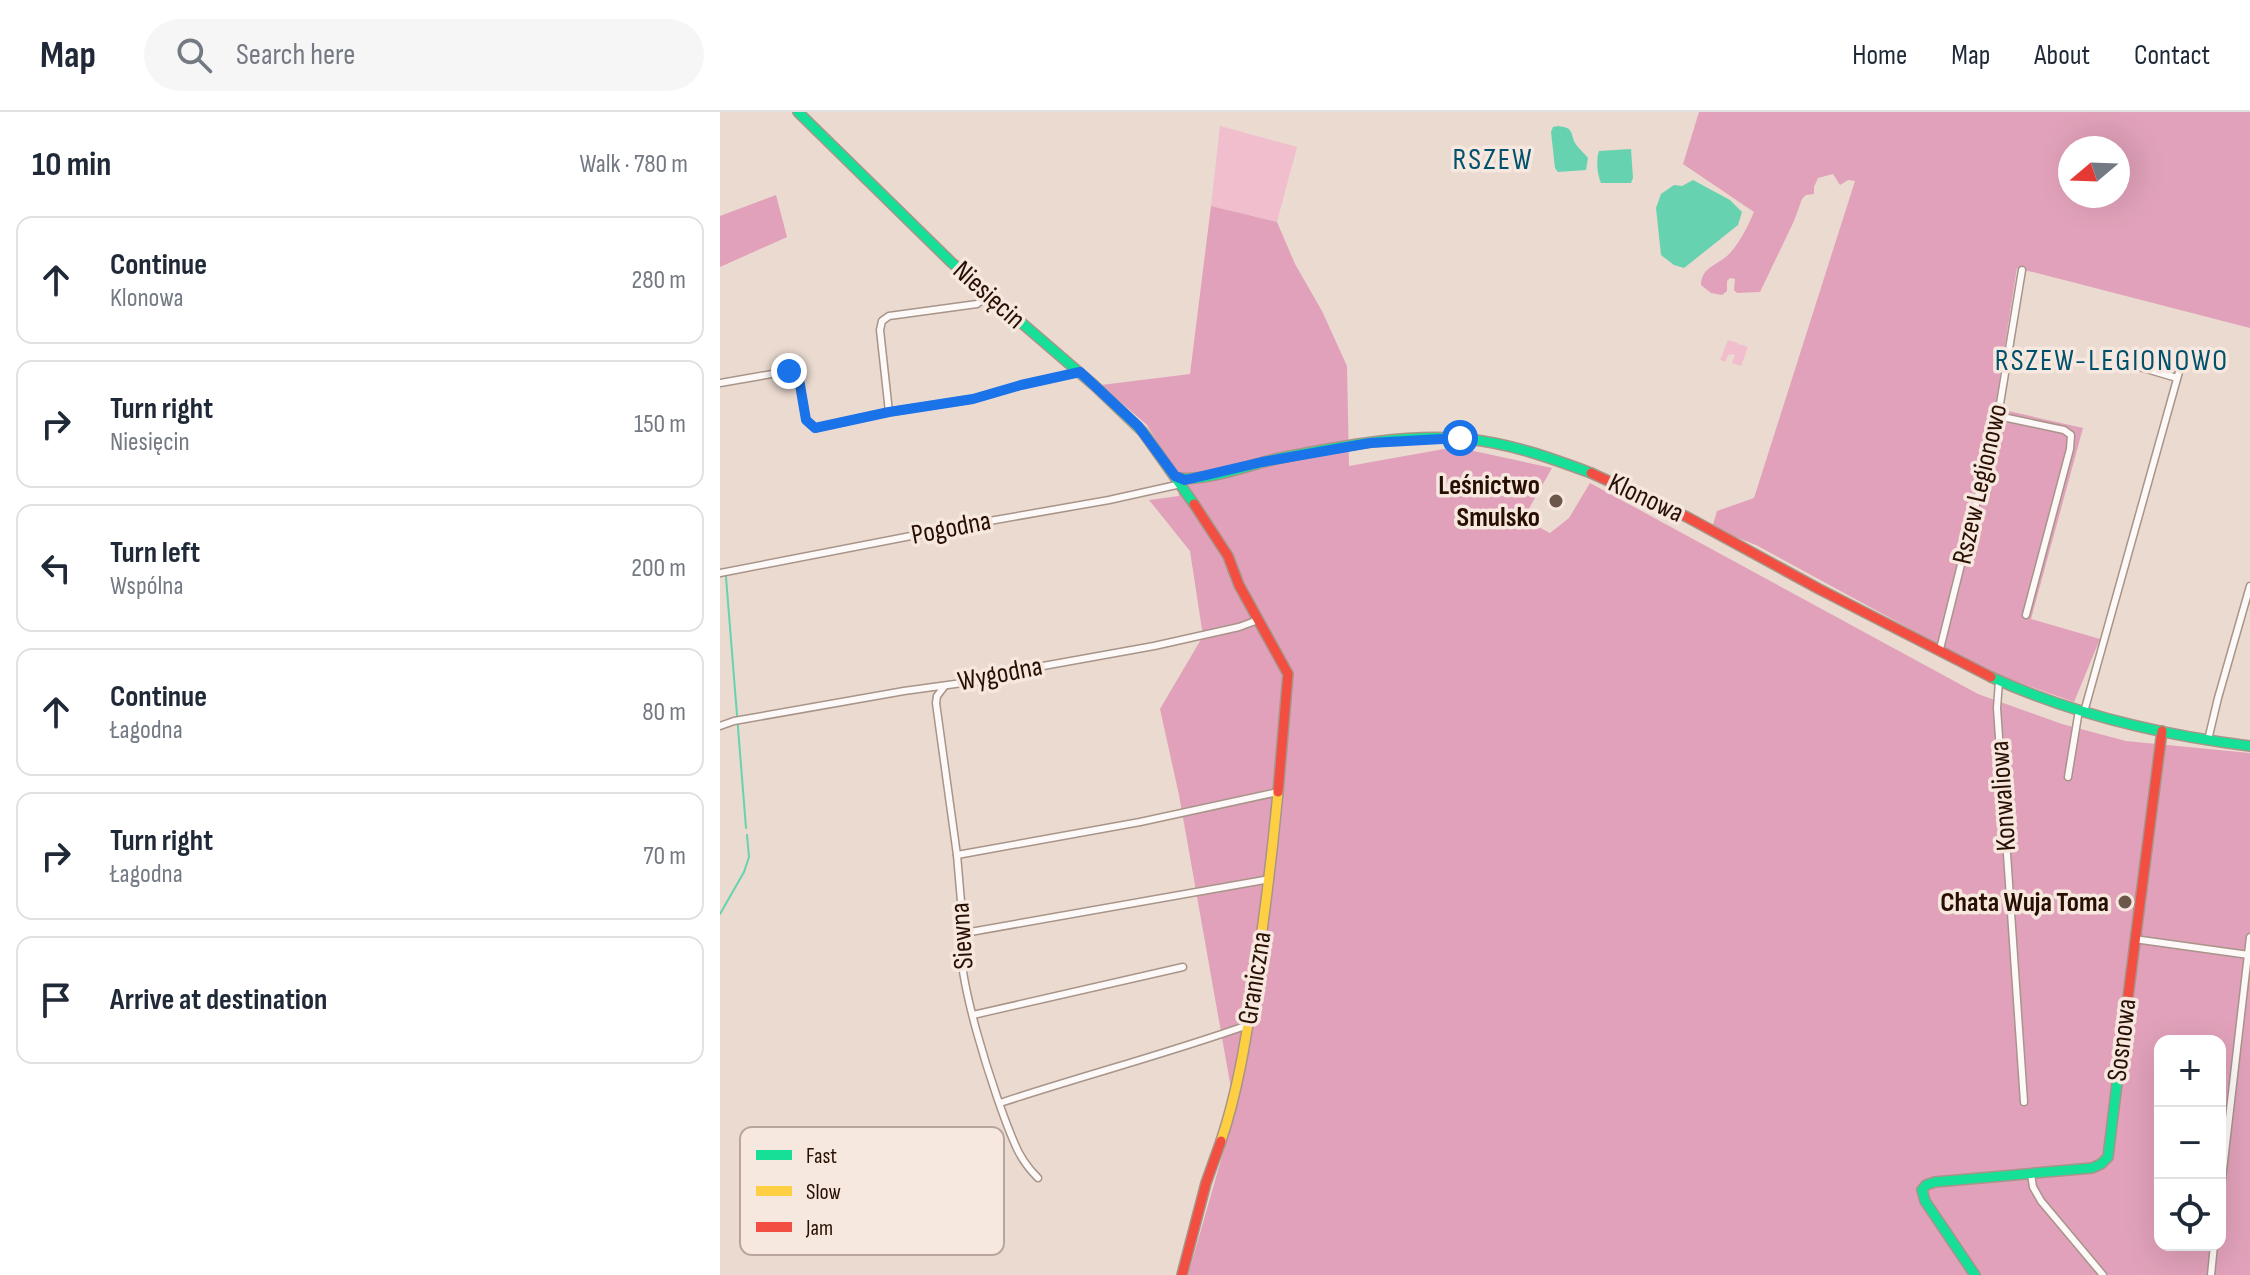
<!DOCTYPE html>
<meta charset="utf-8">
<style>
body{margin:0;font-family:"Sofia Sans Condensed",sans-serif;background:#f6f6f7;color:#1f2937}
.controls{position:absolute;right:24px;bottom:24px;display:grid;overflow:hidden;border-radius:16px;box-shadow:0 8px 32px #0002}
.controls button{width:72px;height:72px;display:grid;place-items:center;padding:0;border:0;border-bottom:2px solid #e0e1e3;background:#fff;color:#1f2937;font:40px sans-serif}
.compass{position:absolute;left:1338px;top:24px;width:72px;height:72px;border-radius:50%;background:#fff;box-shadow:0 8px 32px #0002;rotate:251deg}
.stop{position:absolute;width:24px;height:24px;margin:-18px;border:6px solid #1a73e8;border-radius:50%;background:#fff}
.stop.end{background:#1a73e8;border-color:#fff;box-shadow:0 2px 8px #0008}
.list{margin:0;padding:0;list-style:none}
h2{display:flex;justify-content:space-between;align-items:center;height:104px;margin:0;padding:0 32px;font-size:34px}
h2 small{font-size:26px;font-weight:400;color:#747a83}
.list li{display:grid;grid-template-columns:52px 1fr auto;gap:24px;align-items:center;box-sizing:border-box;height:128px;margin:0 16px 16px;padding:0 16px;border:2px solid #e0e1e3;border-radius:16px}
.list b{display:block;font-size:30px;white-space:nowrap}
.list p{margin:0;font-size:26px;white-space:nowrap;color:#747a83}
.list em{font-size:26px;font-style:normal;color:#747a83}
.icon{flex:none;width:44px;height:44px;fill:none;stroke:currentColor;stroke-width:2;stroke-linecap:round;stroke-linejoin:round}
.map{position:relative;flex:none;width:1530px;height:1163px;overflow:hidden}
header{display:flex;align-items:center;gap:48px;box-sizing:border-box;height:112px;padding:0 40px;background:#fff;border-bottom:2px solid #e0e1e3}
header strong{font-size:38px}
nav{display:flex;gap:44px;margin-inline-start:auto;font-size:28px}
.search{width:560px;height:72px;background:#f6f6f7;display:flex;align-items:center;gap:20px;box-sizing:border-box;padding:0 28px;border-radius:44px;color:#747a83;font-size:30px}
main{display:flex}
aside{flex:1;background:#fff}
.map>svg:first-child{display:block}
.green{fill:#f1bece}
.forest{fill:#e1a1ba;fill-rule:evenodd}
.water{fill:#67d2b0}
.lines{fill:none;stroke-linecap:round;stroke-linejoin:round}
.stream{stroke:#67d2b0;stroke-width:2}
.street-casing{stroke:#a89488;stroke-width:9}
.fast-casing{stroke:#a89488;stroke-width:12}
.slow-casing{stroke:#a89488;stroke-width:12}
.jam-casing{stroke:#a89488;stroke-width:12}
.street{stroke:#fcf9f8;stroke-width:6}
.fast{stroke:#16e098;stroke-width:9}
.slow{stroke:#ffcf43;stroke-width:9}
.jam{stroke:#f24e42;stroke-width:9}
.route{stroke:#1a73e8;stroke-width:10}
.poi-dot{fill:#6d564a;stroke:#f6e7df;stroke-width:3}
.labels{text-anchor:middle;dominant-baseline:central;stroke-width:7;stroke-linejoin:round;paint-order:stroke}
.street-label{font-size:28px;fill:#290f02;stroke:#f6e7df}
.poi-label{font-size:28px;font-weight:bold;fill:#290f02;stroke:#f6e7df;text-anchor:end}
.neighbourhood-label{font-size:30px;letter-spacing:2px;fill:#00516b;stroke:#f6e7df}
.key{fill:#f6e7df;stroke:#b8a69d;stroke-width:2}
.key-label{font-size:22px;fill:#290f02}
</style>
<header>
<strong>Map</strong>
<div class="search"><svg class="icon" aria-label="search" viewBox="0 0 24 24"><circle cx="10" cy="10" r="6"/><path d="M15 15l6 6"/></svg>Search here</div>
<nav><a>Home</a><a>Map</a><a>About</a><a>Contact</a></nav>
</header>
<main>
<aside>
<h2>10 min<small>Walk · 780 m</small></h2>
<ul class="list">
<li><svg class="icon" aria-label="ahead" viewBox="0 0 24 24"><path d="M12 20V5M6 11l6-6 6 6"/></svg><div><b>Continue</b><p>Klonowa</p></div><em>280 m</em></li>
<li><svg class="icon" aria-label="right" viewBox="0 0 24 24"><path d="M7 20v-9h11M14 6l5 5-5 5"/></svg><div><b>Turn right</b><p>Niesięcin</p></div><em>150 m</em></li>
<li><svg class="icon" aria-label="left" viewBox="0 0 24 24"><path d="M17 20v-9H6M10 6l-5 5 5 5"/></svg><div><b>Turn left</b><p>Wspólna</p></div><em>200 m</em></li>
<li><svg class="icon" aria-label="ahead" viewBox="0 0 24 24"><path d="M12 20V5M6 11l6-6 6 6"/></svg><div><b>Continue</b><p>Łagodna</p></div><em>80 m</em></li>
<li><svg class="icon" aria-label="right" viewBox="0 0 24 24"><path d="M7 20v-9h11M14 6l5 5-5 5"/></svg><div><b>Turn right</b><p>Łagodna</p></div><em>70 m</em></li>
<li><svg class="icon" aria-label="arrive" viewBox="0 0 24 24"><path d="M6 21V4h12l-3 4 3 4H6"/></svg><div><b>Arrive at destination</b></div></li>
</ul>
</aside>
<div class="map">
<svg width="1530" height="1163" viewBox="0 0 1530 1163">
<rect width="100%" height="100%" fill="#eadad0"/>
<g class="green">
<path d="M 500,14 L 577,35 L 557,110 L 491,94 Z"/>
<path d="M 1008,228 L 1018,231 L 1018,234 L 1019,232 L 1028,235 L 1021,254 L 1012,251 L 1015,242 L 1008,243 L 1005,250 L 1000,248 Z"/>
</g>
<g class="forest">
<path d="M 979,0 L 1530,0 L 1530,216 L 1297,156 L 1275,296 L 1363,316 L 1311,507 L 1380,527 L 1354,590 L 1271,561 L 1036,433 L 992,416 L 997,399 L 1034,386 L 1135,69 L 1128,68 L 1120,73 L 1113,62 L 1098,66 L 1094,75 L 1094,82 L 1086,83 L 1082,87 L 1074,109 L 1040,180 L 1017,181 L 1014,178 L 1015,167 L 1010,166 L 1007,169 L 1007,179 L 1002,183 L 991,181 L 981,173 C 981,154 1000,153 1011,140 C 1021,128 1028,114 1034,100 L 963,52 ZM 1350,36 L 1398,36 L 1398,84 L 1350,84 Z"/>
<path d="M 56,83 L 67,125 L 0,155 L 0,104 Z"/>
<path d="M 491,94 L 557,110 L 575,152 L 602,199 L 627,254 L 629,354 L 735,335 L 832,356 L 803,407 L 830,421 L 849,406 L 870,371 L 1258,582 L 1342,612 L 1406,629 L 1530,641 L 1530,1163 L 468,1163 L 515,999 L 459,683 L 440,597 L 483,524 L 470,439 L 429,388 L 459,384 L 456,361 L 427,313 L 381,273 L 470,262 ZM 1440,929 L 1500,929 L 1500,1133 L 1440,1133 Z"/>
</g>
<g class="water">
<path d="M 838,14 C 854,16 850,20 855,31 C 858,36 864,41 868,46 L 866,58 L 838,60 L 835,56 L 831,20 L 833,15 Z"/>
<path d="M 911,37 L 913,66 L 911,71 L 881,71 C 877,63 876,46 879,39 Z"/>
<path d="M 973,68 L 1010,88 L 1022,100 L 1018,113 L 964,156 L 954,153 L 941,143 L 936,96 L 941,82 L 954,73 L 962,74 Z"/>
</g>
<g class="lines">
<g class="stream">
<path d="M 6,465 L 26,716"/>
<path d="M 0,802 L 24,760 L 29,745 L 27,723"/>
</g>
<g class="street-casing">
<g id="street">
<path d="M 1406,251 L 1457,266"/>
<path d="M 0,271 L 69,259 L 79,267 L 86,308 L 95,316 L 169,300 L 253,287 L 301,273 L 360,260"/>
<path d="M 169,300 L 160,218 L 162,209 L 169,204 L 257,192 L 268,183"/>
<path d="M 1278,304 L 1344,318 L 1351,323 L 1350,337 L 1306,503"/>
<path d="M 0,461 L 258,411 L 389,388 L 461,372"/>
<path d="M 1220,537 L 1278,304 L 1302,158"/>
<path d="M 1279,569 L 1277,596 L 1304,990"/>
<path d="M 224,575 L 217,584 L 216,591 L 237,743 L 243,813 C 229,849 277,991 294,1030 C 299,1043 308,1056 318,1066"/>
<path d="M 1364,600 L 1464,242"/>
<path d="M 0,614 L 14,609 L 184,579 L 257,569 L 312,556 L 434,534 L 519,515 L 538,508"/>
<path d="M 1488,628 L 1498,586 L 1530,474"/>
<path d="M 1348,665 L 1359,598"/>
<path d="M 237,743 L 420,710 L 558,680"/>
<path d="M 239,822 L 550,767"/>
<path d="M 1414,827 L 1529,843"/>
<path d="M 253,903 L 463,855"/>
<path d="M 280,991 C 362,964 446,942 528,913"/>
<path d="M 1311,1062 L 1313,1075 L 1321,1089 L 1383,1163"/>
<path d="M 1500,1084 L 1530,825"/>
<path d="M 1491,1163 L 1494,1133"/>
</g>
</g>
<g class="fast-casing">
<g id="fast">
<path d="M 78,0 L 231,150 L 375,274 L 423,320 L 474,392"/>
<path d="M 457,366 C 489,370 532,351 565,345 C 620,334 690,321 747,327 C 789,331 831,346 871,361"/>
<path d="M 1271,565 C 1352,602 1441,623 1530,634"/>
<path d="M 1255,1163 L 1205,1089 L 1202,1078 L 1206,1073 L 1215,1070 L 1372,1056 L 1381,1052 L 1388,1045 L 1398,963"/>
</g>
</g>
<g class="slow-casing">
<path id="slow" d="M 501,1029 C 518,979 526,926 534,874 C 544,809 552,745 558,680"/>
</g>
<g class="jam-casing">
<g id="jam">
<path d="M 871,361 L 967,405 L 1099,477 L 1271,565"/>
<path d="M 474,392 L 508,444 L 519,473 L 568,562 L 558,680"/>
<path d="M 1398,963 L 1442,619"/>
<path d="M 462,1163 L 486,1071 L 501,1029"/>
</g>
</g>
<use href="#street" class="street"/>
<use href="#fast" class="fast"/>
<use href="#slow" class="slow"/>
<use href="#jam" class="jam"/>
</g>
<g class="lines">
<path class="route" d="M 69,259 L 79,267 L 86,308 L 95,316 L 169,300 L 253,287 L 301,273 L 360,260 L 418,314 L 455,364 L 465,368 L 542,350 L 650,331 L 740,326"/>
</g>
<g class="poi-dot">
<circle cx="836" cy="389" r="8"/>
<circle cx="1405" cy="790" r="8"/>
</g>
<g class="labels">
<g class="street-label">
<text transform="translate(269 183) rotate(42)">Niesięcin</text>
<text transform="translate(1260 372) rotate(-77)">Rszew Legionowo</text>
<text transform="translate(926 386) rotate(25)">Klonowa</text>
<text transform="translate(231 416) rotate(-11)">Pogodna</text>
<text transform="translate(280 562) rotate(-11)">Wygodna</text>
<text transform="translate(1283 684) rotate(-94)">Konwaliowa</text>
<text transform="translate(242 824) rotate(-94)">Siewna</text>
<text transform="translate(535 866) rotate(-81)">Graniczna</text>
<text transform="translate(1402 928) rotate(-83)">Sosnowa</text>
</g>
<g class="poi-label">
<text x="820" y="373">Leśnictwo<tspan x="820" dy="32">Smulsko</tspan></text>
<text x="1389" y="790">Chata Wuja Toma</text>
</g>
<g class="neighbourhood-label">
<text x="773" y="48">RSZEW</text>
<text x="1392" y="249">RSZEW-LEGIONOWO</text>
</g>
</g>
<rect x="20" y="1015" width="264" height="128" rx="12" class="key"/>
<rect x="36" y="1038" width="36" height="10" fill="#16e098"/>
<rect x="36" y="1074" width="36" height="10" fill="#ffcf43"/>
<rect x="36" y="1110" width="36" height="10" fill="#f24e42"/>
<g class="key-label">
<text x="86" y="1051">Fast</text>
<text x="86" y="1087">Slow</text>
<text x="86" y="1123">Jam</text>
</g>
</svg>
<div class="controls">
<button>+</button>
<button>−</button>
<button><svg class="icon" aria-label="locate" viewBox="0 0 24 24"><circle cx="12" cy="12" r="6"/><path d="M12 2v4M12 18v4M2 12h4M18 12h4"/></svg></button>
</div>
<svg class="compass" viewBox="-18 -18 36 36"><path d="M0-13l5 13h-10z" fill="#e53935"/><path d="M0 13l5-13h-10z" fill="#747a83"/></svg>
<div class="stop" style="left:740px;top:326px"></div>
<div class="stop end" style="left:69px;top:259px"></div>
</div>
</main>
